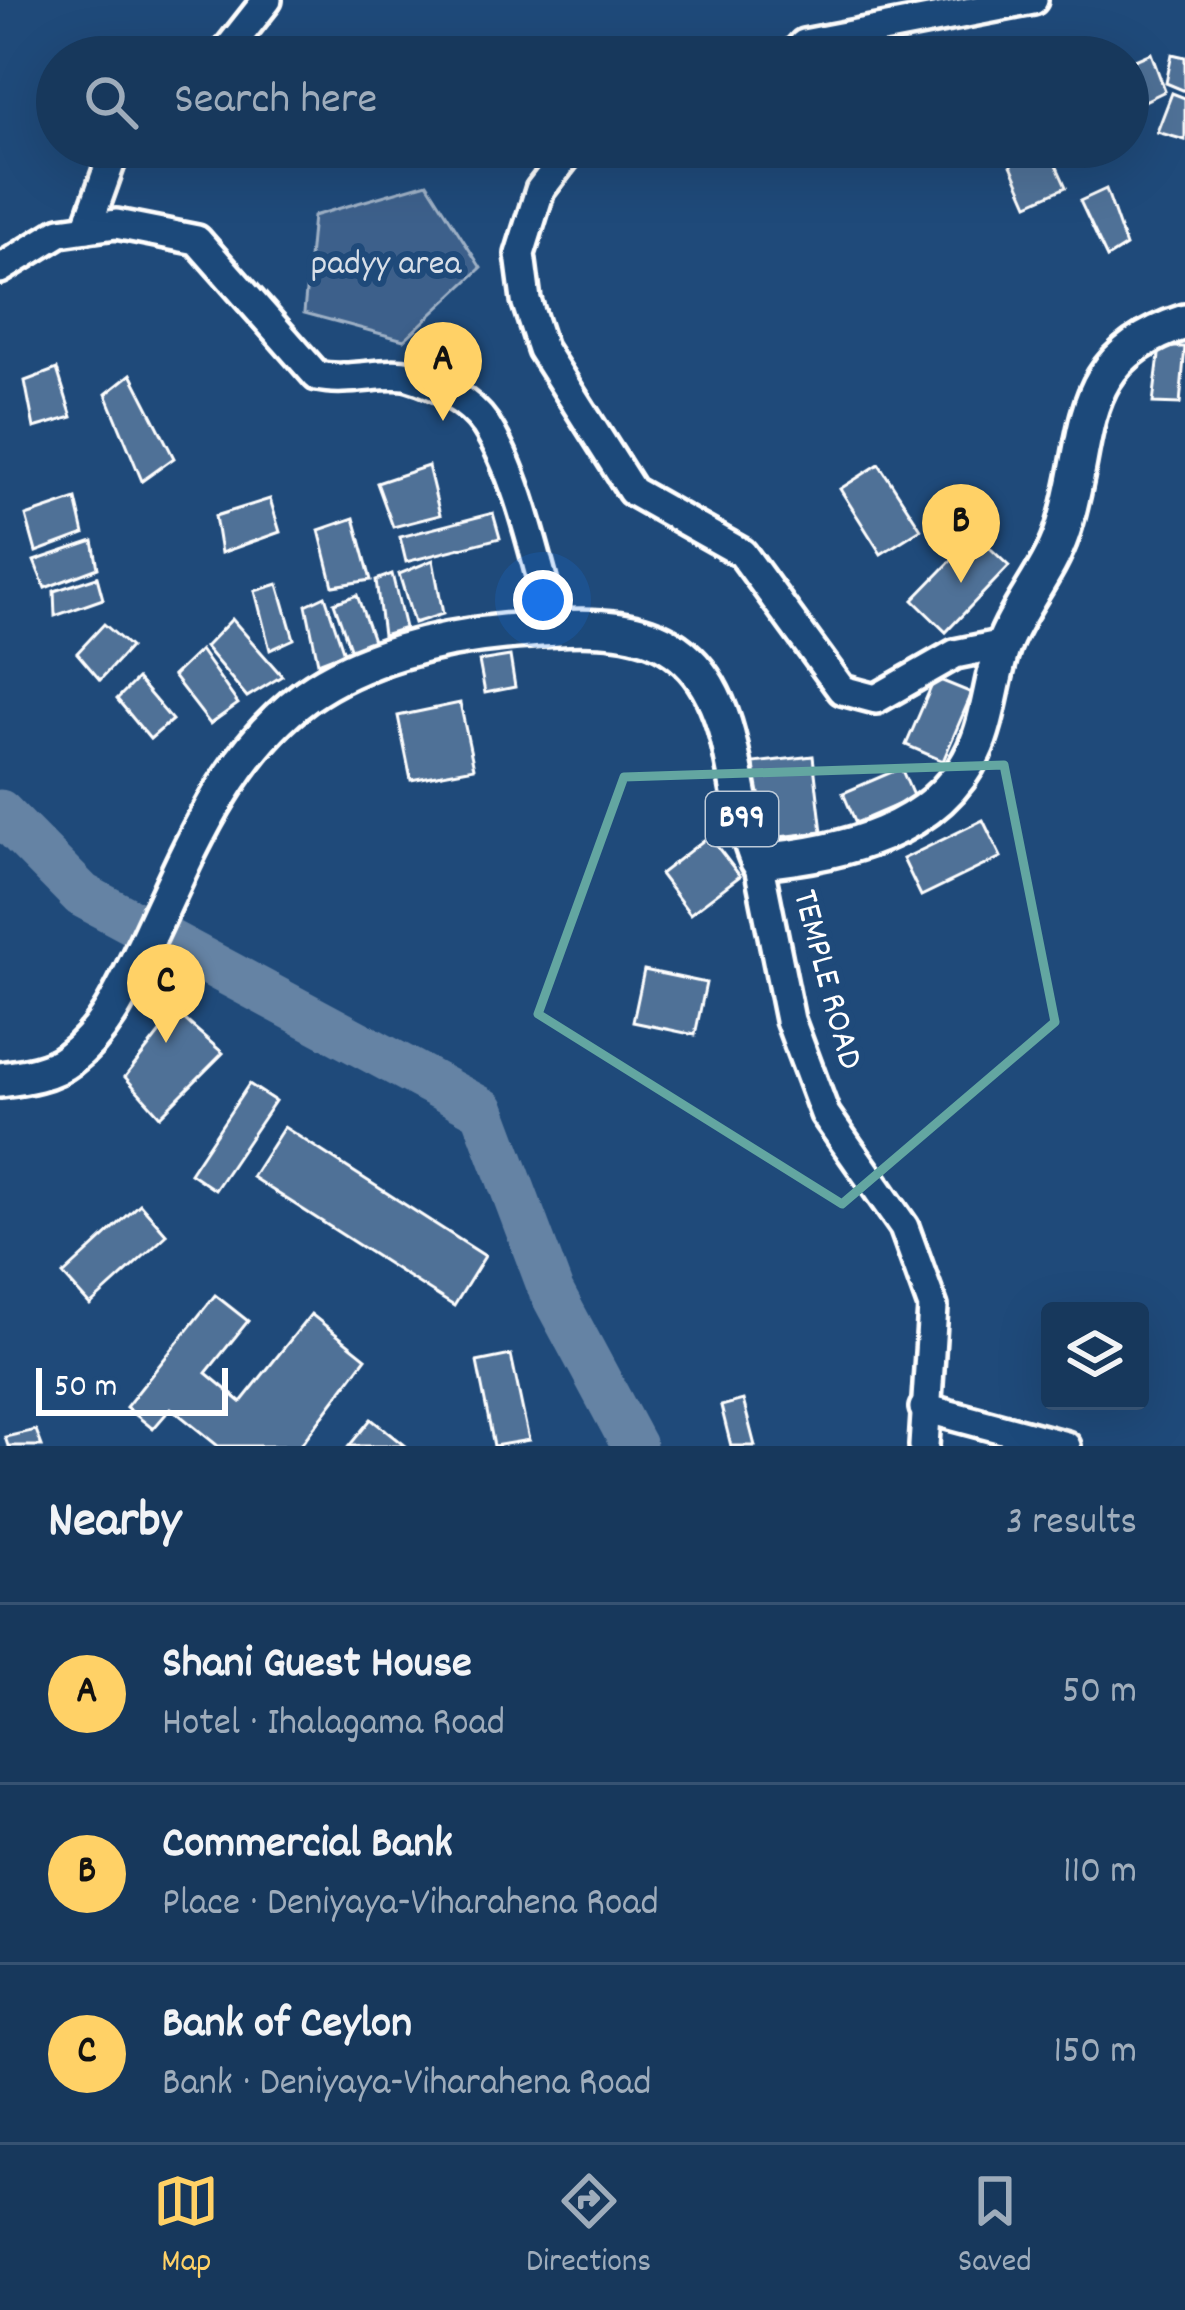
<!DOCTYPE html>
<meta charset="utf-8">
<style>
body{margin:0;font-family:Dekko,sans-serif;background:#203f62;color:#f1f3f6}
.controls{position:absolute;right:36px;bottom:36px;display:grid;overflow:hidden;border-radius:12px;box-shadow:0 12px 48px #0002}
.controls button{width:108px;height:108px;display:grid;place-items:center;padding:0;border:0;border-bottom:3px solid #365272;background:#17385c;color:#f1f3f6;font:60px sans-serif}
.scale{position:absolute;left:36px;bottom:30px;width:192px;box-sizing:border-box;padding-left:12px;border:6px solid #fff;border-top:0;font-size:33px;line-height:42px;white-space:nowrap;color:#fff;-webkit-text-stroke:9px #1f4a7a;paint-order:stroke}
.you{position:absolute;left:543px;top:600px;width:42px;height:42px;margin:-30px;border:9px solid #fff;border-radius:50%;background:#1a73e8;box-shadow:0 0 0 18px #1a73e833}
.badge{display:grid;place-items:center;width:78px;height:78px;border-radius:50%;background:#ffd166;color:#111;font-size:39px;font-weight:700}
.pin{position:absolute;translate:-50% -99px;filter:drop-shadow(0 3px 6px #0008)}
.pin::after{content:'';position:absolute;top:63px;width:42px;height:36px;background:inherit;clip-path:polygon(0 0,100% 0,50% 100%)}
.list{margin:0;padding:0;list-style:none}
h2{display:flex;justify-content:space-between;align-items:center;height:156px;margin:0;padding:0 48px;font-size:51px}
h2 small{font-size:39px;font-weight:400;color:#9eacbb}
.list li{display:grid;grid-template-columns:78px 1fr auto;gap:36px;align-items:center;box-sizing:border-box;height:180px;padding:0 48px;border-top:3px solid #365272}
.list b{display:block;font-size:45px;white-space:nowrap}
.list p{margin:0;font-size:39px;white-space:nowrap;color:#9eacbb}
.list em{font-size:39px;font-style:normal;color:#9eacbb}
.icon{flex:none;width:66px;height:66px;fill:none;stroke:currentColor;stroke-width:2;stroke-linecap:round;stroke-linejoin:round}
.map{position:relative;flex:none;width:1185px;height:1446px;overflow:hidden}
.search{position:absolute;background:#17385c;box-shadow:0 12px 48px #0002;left:36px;right:36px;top:36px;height:132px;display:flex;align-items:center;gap:30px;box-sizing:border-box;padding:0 42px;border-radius:66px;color:#9eacbb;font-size:45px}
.sheet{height:696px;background:#17385c}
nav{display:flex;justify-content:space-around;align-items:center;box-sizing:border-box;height:168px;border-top:3px solid #365272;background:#17385c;font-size:33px;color:#9eacbb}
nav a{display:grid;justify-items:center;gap:6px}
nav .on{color:#ffd166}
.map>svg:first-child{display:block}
.green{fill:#3c618b;stroke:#9eb0c5;stroke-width:3}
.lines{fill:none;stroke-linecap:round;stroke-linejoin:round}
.river{stroke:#6583a4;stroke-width:45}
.building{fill:#507197;stroke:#fff;stroke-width:3}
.minor-casing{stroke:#fff;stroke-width:36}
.major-casing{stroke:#fff;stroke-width:42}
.minor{stroke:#1f4a7a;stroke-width:27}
.major{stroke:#1f4a7a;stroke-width:33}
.marked{fill:none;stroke:#63a6a1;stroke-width:9;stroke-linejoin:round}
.labels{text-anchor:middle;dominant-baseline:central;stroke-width:12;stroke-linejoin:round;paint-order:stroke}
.shield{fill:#1f4a7a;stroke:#bcc9d7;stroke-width:3}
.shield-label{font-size:33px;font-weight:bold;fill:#fff}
.park-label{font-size:36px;fill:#d8dfe8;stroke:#1f4a7a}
.street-label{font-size:36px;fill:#fff;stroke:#1f4a7a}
</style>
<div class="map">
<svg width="1185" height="1446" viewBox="0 0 1185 1446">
<rect width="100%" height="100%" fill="#1f4a7a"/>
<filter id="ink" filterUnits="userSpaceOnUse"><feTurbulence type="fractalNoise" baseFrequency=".00833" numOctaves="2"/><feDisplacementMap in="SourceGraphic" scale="24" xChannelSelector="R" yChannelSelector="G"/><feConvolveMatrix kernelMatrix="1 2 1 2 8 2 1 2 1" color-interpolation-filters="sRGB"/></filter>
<g filter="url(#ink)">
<path class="green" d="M 427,183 L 481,268 L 404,340 L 304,313 L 313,216 Z"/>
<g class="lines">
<path class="river" d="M 0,812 L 82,895 L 483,1110 L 551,1291 L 634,1446"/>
</g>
<g class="building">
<path d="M 1151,53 L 1165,91 L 1128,109 L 1128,63 Z"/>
<path d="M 1172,54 L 1185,57 L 1185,91 L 1166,83 Z"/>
<path d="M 1172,93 L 1185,98 L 1185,140 L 1157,132 Z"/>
<path d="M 1003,147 L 1048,147 L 1066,187 L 1028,204 Z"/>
<path d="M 1106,189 L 1126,246 L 1107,258 L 1080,201 Z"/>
<path d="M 1160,347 L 1185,347 L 1180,404 L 1153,403 Z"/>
<path d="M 57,369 L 72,417 L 34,428 L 25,381 Z"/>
<path d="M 131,374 L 174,458 L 142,481 L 106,394 Z"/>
<path d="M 879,464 L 921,529 L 881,554 L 840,489 Z"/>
<path d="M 428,466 L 440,515 L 393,527 L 377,483 Z"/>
<path d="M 76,499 L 84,534 L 36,552 L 26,516 Z"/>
<path d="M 270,499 L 280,532 L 221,553 L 215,516 Z"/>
<path d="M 493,513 L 500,538 L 406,562 L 400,537 Z"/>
<path d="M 354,518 L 371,580 L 333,586 L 319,530 Z"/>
<path d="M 976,535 L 1009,566 L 946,632 L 913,600 Z"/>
<path d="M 93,541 L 98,568 L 45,588 L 34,561 Z"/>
<path d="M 433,560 L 443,614 L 414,623 L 399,574 Z"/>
<path d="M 392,574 L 405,628 L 383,635 L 376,580 Z"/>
<path d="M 97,577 L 103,599 L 55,616 L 54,591 Z"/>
<path d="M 278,584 L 294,639 L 270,650 L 255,591 Z"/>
<path d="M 357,595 L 374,643 L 351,651 L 334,603 Z"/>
<path d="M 325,596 L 344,653 L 318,663 L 306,605 Z"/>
<path d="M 232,619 L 282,676 L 247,697 L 205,647 Z"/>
<path d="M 104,624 L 130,647 L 100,680 L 77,653 Z"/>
<path d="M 200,650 L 238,704 L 210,724 L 173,676 Z"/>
<path d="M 510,656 L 515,687 L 485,693 L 479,661 Z"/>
<path d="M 935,678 L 972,693 L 943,761 L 906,745 Z"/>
<path d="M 137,679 L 172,720 L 150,739 L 117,699 Z"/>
<path d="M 460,703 L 474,768 L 411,780 L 398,716 Z"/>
<path d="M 813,756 L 822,832 L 762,839 L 754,763 Z"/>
<path d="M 901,768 L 914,798 L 856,823 L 843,793 Z"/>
<path d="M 983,820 L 1001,857 L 921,896 L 903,859 Z"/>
<path d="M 709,836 L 740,876 L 690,914 L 660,874 Z"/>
<path d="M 644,970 L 706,983 L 695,1035 L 633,1022 Z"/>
<path d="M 176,1012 L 223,1053 L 160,1116 L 125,1077 Z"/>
<path d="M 249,1084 L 275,1101 L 215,1190 L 190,1173 Z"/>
<path d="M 284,1127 L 485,1256 L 454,1306 L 252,1177 Z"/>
<path d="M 140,1204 L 167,1235 L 90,1305 L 63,1275 Z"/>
<path d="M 215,1295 L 248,1321 L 206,1373 L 241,1402 L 311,1314 L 366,1358 L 300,1446 L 218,1446 L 171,1408 L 153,1429 L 126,1407 Z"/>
<path d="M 511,1355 L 529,1440 L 494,1446 L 477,1362 Z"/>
<path d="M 743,1400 L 755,1446 L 731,1446 L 721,1406 Z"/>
<path d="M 371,1419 L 405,1446 L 349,1446 Z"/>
<path d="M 36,1430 L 42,1446 L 8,1446 L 5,1437 Z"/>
</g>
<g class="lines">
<g class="minor-casing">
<g id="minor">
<path d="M 222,57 L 267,0"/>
<path d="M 792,57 L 804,44 L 1033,0"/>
<path d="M 573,147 L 540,190 L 520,254 L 526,300 L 542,349 L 632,491 L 742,553 L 842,690 L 876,699 L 955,654 L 1004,644"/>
<path d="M 87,228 L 116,147"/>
<path d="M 0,269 L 60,232 L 116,224 L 197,240 L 317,376 C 349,383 386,370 409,376 C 436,384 469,400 486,425 C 520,478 537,566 555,627"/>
<path d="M 758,861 L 790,1020 L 825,1114 L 904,1227 L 933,1307 L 924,1446"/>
<path d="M 924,1408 L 1066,1446"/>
</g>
</g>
<g class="major-casing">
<path id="major" d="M 0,1080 C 23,1077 50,1074 69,1059 C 106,1031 124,988 144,947 C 186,859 224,756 306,696 C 361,657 437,638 504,632 C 615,622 701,615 730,747 C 739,787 742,823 758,861 C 840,854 937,832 974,751 C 989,719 991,680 1003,646 C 1018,606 1048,574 1062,533 C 1094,439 1068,359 1185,322"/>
</g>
<use href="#minor" class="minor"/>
<use href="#major" class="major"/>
</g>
</g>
<path class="marked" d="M 1004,765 L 1055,1022 L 842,1204 L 538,1014 L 624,777 Z"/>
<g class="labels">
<rect class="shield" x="706" y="792" width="72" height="54" rx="9"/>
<g class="shield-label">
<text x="742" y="819">B99</text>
</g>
<g class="park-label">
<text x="386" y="266">padyy area</text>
</g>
<g class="street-label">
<text transform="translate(825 980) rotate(75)">TEMPLE ROAD</text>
</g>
</g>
</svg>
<div class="controls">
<button><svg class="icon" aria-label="layers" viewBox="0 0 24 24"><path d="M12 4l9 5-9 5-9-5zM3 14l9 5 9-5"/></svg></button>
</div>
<div class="scale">50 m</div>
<div class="you"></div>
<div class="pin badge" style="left:443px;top:421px">A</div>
<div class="pin badge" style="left:961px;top:583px">B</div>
<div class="pin badge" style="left:166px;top:1043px">C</div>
<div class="search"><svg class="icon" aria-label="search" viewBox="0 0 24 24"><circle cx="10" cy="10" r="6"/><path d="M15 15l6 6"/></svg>Search here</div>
</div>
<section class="sheet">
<h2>Nearby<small>3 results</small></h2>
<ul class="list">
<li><span class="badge">A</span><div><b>Shani Guest House</b><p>Hotel · Ihalagama Road</p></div><em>50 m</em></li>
<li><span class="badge">B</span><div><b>Commercial Bank</b><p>Place · Deniyaya-Viharahena Road</p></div><em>110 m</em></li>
<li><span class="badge">C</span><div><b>Bank of Ceylon</b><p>Bank · Deniyaya-Viharahena Road</p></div><em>150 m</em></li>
</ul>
</section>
<nav>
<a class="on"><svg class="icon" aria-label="map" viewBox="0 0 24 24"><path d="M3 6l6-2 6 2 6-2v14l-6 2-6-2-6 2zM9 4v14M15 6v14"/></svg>Map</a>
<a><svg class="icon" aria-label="directions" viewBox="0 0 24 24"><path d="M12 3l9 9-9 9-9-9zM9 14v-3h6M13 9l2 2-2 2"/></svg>Directions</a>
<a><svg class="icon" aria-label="saved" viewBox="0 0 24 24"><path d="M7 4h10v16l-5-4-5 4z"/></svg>Saved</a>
</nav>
